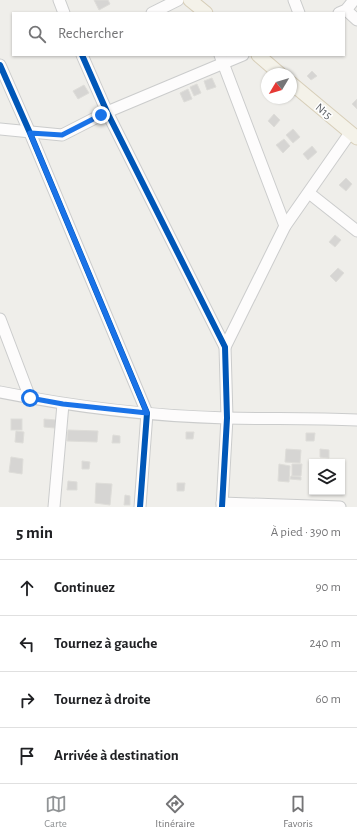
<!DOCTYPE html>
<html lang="fr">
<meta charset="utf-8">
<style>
body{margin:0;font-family:"Alegreya Sans",sans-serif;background:#f2f2f2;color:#202124}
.controls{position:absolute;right:12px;bottom:12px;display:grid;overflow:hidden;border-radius:0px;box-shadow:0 1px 3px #0004}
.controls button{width:36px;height:36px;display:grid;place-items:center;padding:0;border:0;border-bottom:1px solid #e0e0e0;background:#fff;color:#202124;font:20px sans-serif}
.compass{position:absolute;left:261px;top:68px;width:36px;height:36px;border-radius:50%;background:#fff;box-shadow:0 1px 3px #0004;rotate:232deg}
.stop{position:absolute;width:12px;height:12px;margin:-9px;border:3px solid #1a73e8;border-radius:50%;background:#fff}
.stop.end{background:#1a73e8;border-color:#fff;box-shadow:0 1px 4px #0008}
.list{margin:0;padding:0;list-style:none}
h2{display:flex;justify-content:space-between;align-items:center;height:52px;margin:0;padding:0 16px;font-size:17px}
h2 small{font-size:13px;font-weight:400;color:#757577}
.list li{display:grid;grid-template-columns:26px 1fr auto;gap:12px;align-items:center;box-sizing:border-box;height:56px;padding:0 16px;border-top:1px solid #e0e0e0}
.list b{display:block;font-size:15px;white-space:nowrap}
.list em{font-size:13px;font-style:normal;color:#757577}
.icon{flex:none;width:22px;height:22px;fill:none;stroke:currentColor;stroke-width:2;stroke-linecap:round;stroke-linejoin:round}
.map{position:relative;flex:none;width:357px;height:507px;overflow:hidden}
.search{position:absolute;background:#fff;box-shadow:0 1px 3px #0004;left:12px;right:12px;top:12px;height:44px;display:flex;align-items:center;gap:10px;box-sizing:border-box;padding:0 14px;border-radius:0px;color:#757577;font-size:15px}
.sheet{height:276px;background:#fff}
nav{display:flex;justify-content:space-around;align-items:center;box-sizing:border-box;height:56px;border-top:1px solid #e0e0e0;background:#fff;font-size:11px;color:#757577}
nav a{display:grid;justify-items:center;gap:2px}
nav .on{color:#919496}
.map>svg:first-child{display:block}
.building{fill:#d6d5d3;stroke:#deddd9}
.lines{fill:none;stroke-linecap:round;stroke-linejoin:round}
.minor-casing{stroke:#cbcccc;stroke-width:13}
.major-casing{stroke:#d7ceb8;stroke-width:15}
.minor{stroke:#fdfcfc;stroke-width:11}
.major{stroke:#f4f2e9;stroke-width:13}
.cycleway-casing{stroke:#fff;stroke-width:8}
.cycleway{stroke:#0057b8;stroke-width:6}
.route{stroke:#1a73e8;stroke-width:5}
.labels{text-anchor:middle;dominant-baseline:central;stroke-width:3;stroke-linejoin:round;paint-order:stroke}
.street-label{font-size:12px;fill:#5f6368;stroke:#fff}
</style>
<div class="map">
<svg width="357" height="507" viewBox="0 0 357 507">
<rect width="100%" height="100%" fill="#efeeea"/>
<g class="building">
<path d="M 94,0 L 108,0 L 110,4 L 99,10 Z"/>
<path d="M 312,71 L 317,76 L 311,80 L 307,76 Z"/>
<path d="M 212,78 L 216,87 L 207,90 L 204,81 Z"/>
<path d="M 197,84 L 201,93 L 194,96 L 190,87 Z"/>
<path d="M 84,85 L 89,93 L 78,99 L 73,91 Z"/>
<path d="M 188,89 L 192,99 L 184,102 L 180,93 Z"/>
<path d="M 357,99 L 357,109 L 352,104 Z"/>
<path d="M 274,114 L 280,120 L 274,127 L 268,121 Z"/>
<path d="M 293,129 L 300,137 L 293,143 L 286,135 Z"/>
<path d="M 284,139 L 290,146 L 283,153 L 276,145 Z"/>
<path d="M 312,146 L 317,152 L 308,160 L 303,154 Z"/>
<path d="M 346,178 L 352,184 L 346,191 L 339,185 Z"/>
<path d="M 335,235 L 341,240 L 335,247 L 329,242 Z"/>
<path d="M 338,268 L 344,273 L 336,282 L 330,276 Z"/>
<rect x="11" y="419" width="11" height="11"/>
<path d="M 44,419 L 56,420 L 55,428 L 44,427 Z"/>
<path d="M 68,430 L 98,431 L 97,442 L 67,441 Z"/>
<path d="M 16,431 L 24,432 L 23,443 L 15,442 Z"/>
<path d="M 186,432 L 194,432 L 193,439 L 186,439 Z"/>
<path d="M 306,433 L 315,433 L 314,441 L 306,441 Z"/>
<path d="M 113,435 L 120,436 L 120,443 L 112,443 Z"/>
<path d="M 286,449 L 301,450 L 300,463 L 285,462 Z"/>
<path d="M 320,449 L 329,450 L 329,458 L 320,457 Z"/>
<path d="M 11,457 L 23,459 L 22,474 L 9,472 Z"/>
<path d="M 82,461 L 90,462 L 89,469 L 82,469 Z"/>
<path d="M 279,464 L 290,466 L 289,482 L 278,481 Z"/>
<path d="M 292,464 L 302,464 L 301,476 L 292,476 Z"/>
<path d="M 291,476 L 301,477 L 301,480 L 290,479 Z"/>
<path d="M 68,481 L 77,482 L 77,490 L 67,490 Z"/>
<path d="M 96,483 L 112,484 L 110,505 L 95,503 Z"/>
<path d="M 177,483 L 185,483 L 184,491 L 177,491 Z"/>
<path d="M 125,495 L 130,496 L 130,505 L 124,505 Z"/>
</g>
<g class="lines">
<g class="minor-casing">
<g id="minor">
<path d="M 59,0 L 64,13"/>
<path d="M 294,0 L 299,13"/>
<path d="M 346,10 L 357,20"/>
<path d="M 152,13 L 178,0"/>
<path d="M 339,13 L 346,10 L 354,0"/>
<path d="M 82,55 L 107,112 L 225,347 L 227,418 L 222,507"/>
<path d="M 220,55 L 285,226"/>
<path d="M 0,65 L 30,133 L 147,413 L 140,507"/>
<path d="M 0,129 L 62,135 L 107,112 L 243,55"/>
<path d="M 309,193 L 357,231"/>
<path d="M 0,319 L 30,398"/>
<path d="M 225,347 L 285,226 L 350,133"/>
<path d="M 0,392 C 75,407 150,416 226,418 C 270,419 313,418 357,420"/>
<path d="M 222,503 L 340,507"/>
<path d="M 54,507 L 63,404"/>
</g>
</g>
<g class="major-casing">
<g id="major">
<path d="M 190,0 L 206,13"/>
<path d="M 258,55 L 280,74"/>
<path d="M 291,83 L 357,138"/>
</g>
</g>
<use href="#minor" class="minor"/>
<use href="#major" class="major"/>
<g class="cycleway-casing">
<g id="cycleway">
<path d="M 82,55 L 107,112 L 225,347 L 227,418 L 222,507"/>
<path d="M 0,65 L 30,133 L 147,413 L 140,507"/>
</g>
</g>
<use href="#cycleway" class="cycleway"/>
</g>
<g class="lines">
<path class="route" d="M 30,398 L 63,404 L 147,413 L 30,133 L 62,135 L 101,115"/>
</g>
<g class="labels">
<g class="street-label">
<text transform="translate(324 111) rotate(40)">N15</text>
</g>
</g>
</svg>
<div class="controls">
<button><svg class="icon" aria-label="layers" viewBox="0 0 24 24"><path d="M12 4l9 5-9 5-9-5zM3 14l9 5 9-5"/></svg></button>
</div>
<svg class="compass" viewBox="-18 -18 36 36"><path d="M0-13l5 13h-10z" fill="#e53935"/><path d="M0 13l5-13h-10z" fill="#757577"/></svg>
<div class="stop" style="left:30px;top:398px"></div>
<div class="stop end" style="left:101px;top:115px"></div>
<div class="search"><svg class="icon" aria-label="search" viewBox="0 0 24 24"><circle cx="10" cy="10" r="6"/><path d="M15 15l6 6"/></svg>Rechercher</div>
</div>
<section class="sheet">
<h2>5 min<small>À pied · 390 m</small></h2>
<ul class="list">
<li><svg class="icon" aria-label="ahead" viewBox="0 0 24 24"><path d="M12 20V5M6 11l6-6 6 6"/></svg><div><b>Continuez</b></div><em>90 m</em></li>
<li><svg class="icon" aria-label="left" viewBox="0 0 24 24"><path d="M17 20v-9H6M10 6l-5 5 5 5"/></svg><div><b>Tournez à gauche</b></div><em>240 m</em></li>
<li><svg class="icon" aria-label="right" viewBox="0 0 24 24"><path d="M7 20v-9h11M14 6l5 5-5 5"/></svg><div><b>Tournez à droite</b></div><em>60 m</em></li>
<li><svg class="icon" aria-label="arrive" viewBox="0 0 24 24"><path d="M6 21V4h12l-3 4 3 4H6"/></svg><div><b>Arrivée à destination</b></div></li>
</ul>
</section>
<nav>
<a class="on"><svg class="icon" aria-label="map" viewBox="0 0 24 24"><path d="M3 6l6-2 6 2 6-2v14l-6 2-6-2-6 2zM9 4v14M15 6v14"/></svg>Carte</a>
<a><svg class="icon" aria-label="directions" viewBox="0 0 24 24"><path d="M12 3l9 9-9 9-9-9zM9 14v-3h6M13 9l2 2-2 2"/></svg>Itinéraire</a>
<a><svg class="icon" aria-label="saved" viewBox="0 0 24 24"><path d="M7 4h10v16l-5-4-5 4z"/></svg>Favoris</a>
</nav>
